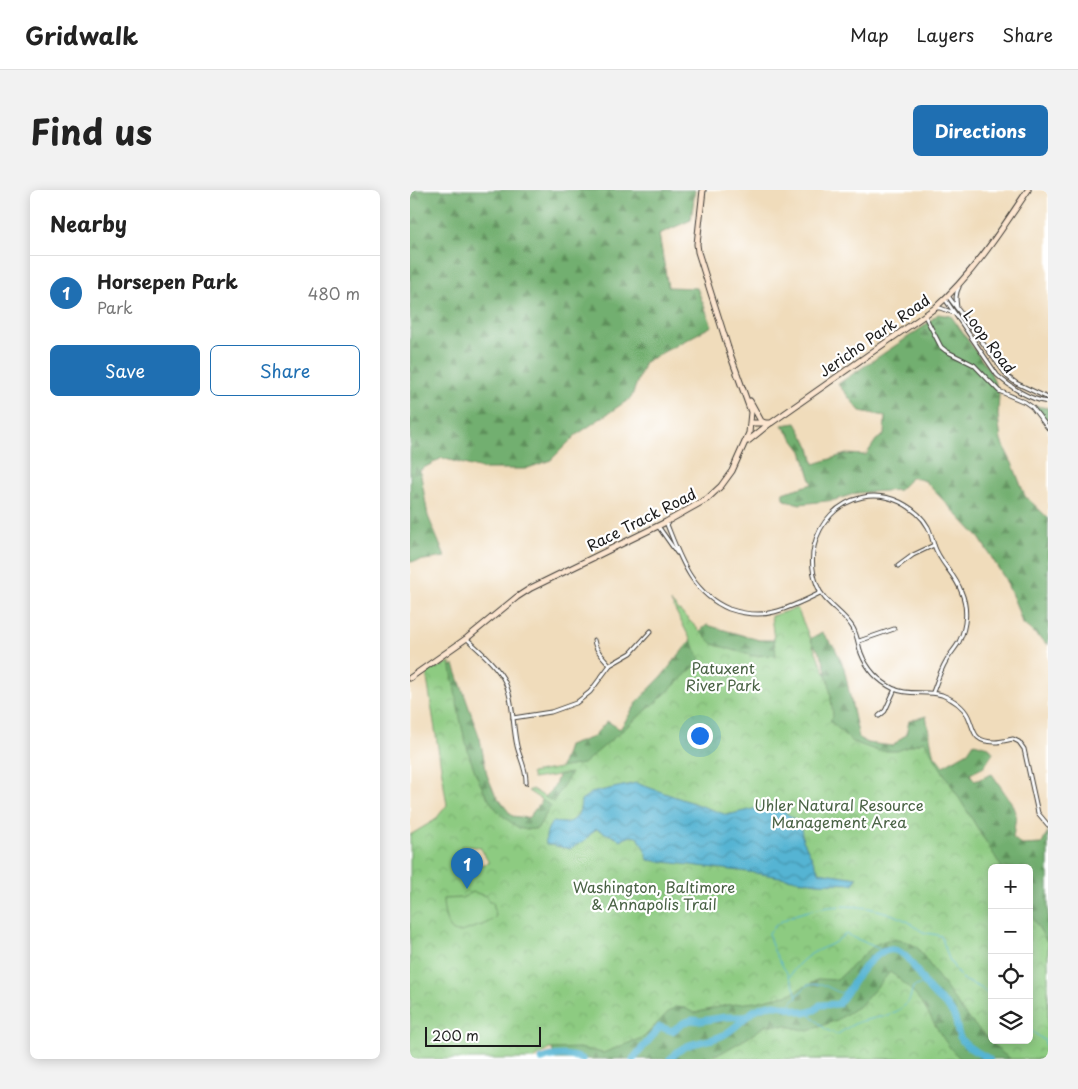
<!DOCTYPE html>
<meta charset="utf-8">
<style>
body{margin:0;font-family:"Playpen Sans",sans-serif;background:#f2f2f2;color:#222}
.controls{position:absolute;right:15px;bottom:15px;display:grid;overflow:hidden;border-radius:8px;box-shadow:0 2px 12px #0003}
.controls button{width:45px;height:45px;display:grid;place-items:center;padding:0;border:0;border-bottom:1px solid #e0e0e0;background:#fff;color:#222;font:25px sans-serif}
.scale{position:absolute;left:15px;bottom:12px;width:116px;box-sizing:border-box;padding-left:5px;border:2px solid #1c1c1c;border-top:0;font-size:14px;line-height:18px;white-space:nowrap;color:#1c1c1c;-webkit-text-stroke:4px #fff;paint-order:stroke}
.you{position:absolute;left:289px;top:545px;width:18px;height:18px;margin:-12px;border:4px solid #fff;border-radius:50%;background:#1a73e8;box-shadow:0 0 0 8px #1a73e833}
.badge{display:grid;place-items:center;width:32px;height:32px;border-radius:50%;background:#1f6fb2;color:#fff;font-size:16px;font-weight:700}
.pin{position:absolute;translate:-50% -41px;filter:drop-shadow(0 1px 2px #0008)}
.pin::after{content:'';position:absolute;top:26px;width:18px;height:15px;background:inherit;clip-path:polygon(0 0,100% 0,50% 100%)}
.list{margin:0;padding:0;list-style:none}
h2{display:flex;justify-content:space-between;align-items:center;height:65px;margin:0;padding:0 20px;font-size:21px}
h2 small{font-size:16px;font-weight:400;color:#767676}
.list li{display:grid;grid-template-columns:32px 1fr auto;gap:15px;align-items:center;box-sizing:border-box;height:75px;padding:0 20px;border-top:1px solid #e0e0e0}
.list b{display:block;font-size:19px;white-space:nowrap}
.list p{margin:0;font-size:16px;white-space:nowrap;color:#767676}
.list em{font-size:16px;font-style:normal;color:#767676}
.actions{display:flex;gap:10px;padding:15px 20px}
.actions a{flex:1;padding:11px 0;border:1px solid #1f6fb2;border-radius:8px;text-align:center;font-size:18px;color:#1f6fb2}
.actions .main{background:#1f6fb2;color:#fff}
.icon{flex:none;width:28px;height:28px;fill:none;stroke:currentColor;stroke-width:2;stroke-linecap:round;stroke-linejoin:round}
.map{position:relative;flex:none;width:638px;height:869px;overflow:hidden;border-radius:8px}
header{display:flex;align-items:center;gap:30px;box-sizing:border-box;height:70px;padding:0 25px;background:#fff;border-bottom:1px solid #e0e0e0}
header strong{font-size:24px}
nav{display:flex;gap:28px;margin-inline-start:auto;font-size:18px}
.intro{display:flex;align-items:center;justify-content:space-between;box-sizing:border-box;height:120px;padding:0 30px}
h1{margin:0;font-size:35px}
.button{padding:12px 22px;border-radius:8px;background:#1f6fb2;color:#fff;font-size:18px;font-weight:700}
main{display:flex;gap:30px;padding:0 30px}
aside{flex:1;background:#fff;border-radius:8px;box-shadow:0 2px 12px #0003}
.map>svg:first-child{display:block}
.forest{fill:url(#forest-firs);stroke:#476646;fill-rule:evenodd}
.park{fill:url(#park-crowns);stroke:#54744e;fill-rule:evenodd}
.pitch{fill:#8dcb81;stroke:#54744e}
.water{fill:url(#water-waves);stroke:#386878}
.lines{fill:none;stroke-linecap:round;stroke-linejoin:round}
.stream{stroke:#54b4d3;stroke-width:1}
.river{stroke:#54b4d3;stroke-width:7}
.street-casing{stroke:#3c3934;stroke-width:5}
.secondary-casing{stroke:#3c3934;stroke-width:7}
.street{stroke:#fff;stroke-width:3}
.secondary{stroke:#fce5cf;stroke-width:5}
.labels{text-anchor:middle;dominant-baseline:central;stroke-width:4.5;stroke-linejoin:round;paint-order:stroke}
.street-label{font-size:15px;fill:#1c1c1c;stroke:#fff}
.park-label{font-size:15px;fill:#496244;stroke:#fff}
</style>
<header>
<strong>Gridwalk</strong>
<nav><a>Map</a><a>Layers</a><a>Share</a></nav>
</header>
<div class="intro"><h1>Find us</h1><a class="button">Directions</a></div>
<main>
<aside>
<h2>Nearby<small></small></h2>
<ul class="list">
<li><span class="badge">1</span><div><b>Horsepen Park</b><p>Park</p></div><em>480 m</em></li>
</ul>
<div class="actions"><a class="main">Save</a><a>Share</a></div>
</aside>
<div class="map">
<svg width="638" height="869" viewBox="0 0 638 869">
<defs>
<pattern id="forest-firs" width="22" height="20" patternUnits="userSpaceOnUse" patternTransform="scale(1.25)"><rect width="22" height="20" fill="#72af6f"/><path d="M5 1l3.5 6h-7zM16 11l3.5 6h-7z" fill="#5d8e5a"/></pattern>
<pattern id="park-crowns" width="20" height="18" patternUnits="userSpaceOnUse" patternTransform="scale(1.25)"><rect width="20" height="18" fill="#8dcb81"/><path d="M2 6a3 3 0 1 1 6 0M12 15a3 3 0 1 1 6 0" fill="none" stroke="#79ae6f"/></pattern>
<pattern id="water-waves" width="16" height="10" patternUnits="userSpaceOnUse" patternTransform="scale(1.25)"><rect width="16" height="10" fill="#54b4d3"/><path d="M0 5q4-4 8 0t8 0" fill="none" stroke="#4592aa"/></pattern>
</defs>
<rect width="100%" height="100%" fill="#fff"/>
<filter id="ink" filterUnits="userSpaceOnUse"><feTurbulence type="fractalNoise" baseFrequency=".02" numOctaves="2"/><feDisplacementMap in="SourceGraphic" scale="10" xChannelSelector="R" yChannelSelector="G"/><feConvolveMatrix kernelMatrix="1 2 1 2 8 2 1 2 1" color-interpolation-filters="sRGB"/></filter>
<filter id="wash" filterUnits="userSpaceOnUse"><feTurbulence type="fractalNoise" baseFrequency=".0096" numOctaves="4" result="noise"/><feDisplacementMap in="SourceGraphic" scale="20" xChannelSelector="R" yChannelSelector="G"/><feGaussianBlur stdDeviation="1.12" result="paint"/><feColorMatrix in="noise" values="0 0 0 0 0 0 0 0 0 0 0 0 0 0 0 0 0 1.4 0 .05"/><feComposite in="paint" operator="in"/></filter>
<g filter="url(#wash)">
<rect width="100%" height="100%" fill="#f0dcbb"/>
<g class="forest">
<path d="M 0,0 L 285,0 L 281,30 L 249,44 L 258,97 L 287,98 L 302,136 L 235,172 L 221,208 L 166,245 L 141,270 L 115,279 L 72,279 L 32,268 L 10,280 L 18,326 L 35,367 L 0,372 Z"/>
<path d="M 528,124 L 541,126 L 581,183 L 589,204 L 588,225 L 591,251 L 603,275 L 615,306 L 638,328 L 638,455 L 612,433 L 607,417 L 595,389 L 570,349 L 515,291 L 502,287 L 489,300 L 447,303 L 425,310 L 390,314 L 375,310 L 372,303 L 402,294 L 392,261 L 372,235 L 386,233 L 400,258 L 404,274 L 436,264 L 456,265 L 466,250 L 474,245 L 475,226 L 450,221 L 428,194 L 513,137 Z"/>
<path d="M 625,216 L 638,218 L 638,234 Z"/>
<path d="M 297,435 L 349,450 L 382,450 L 412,515 C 416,488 421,480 405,456 L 399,455 L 398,450 L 412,442 L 425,458 L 434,478 L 449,548 L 457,553 L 483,556 L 491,548 L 496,545 L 499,531 L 516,526 L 523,563 L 533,576 L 558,562 L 564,553 L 579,557 L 583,563 L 574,577 L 560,584 L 565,591 L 582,584 L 601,612 L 606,625 L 603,648 L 612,655 L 632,654 L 638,641 L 638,869 L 145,869 L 88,668 L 58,581 L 38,476 L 44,475 L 70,549 L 77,585 L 85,604 L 102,626 L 118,628 L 145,595 L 158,556 L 183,547 L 197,531 L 210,539 L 229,510 L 252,486 L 284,446 ZM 582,678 L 619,678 L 619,850 L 582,850 Z"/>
</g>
<g class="park">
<path d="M 261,412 L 303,454 L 343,466 L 366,465 L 361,426 L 387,418 L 419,492 L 423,526 L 420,531 L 443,552 L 468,561 L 487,561 L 514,551 L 592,678 L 582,678 L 582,850 L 619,850 L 619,722 L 638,753 L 638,869 L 601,869 L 592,863 L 556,826 L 507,757 C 496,750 482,747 469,753 C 460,757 436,782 427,790 L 409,789 L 380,804 L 345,812 L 317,815 L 284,823 L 275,818 L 265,817 L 257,823 L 234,847 L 193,863 L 169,858 L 139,859 L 123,869 L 0,869 L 0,645 L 25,630 L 37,615 L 16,482 L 40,472 C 48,517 58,603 99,631 C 103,633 107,638 112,639 C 116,640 122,639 127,639 L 141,616 L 118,601 L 122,599 L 143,612 L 161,583 L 123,589 L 121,583 L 173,574 L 252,507 L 291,470 ZM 51,656 L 70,657 L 79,673 L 55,678 Z"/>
<path d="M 480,782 C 494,792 506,804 515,818 C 526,835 535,856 551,869 L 290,869 L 311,863 L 339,847 L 356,835 L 377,836 L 398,841 L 427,830 L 451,815 Z"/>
</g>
<path class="pitch" d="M 63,702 L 76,706 L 79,712 L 83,712 L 86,726 C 81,732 73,735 65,737 C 60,739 51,743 46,742 C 36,739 33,718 33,709 L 52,708 Z"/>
<path class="water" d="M 226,593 L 317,625 L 365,614 L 390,634 L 393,650 L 409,682 L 447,688 L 443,694 L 407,693 L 339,682 L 238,670 L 235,660 L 228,647 L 221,646 L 211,650 L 186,639 L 175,650 L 160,659 L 136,654 C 135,647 137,637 143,632 C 162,635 170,630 171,610 L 181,603 Z"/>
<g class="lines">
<g class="stream">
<path d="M 380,786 C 390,769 402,762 420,755 C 425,753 431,747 436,744 L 474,761"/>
<path d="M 387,808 C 384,784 361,768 359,743 C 366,732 379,727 391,723 C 427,712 463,714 497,731 C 503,734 507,739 513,742 C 518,744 526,744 531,746 L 539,769 L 548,784 L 554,790 L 571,798 L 582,808"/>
<path d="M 378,816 L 397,795 L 412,794 L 430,803 L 441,797"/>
<path d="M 399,823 C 407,831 416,843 428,844 C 436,839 442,834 452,831 C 467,827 487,826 498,812 C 501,808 501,802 503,797 L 514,793"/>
<path d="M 619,839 L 635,851 L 637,864 L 636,869"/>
</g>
<g class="river">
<path d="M 132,869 C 144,864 159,864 172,869"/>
<path d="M 223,869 L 250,837 L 262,841 L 275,832 L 282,830 L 291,831 L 315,827 L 336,827"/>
<path d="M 260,869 C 278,850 287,855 309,847 C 320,843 328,834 337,826 C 356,809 374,815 395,823 L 405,820 L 410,815 L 428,814 C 442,798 450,776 469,764 C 494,747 507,785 519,799 C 526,808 537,813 543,824 C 548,832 546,842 551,849 C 557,859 570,863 579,869"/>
</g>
</g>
</g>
<g filter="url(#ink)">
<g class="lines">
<g class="street-casing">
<g id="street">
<path d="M 538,106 L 598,187 L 606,193 L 638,208"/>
<path d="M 535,109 L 587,185 C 600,197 620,210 638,212"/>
<path d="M 526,118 L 530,118 L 544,123"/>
<path d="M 547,118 C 546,110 545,104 549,97"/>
<path d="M 515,126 L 531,157 L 536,161 L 564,175 L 589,201 L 615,212 L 622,217 L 638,238"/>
<path d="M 256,332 C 270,367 281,403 319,419 C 334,424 349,426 364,422 C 380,418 396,410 410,403"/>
<path d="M 248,336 L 267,363"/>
<path d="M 488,376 L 503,365 L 524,355"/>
<path d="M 57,449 C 70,461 84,473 93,488 C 104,508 102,534 107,556 C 110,569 117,580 116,593"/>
<path d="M 184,450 C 185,460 194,468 200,475"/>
<path d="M 449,451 L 484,439"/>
<path d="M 523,502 C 527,492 530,481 536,471 C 540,464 545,459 549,452 C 557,436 558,417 551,401 C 545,384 530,373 524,355 C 522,349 521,343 518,337 C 512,326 502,318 490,312 C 437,288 387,342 407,395 C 413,413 434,422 443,438 C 448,447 448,455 451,463 C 457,479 468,491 484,499 C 499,506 516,500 532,505 C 542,509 553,516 558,526 C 565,541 562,552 585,552 C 591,552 597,550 603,549 L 609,552 L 614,559 L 628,623 L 638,635"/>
<path d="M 469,526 L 475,521 L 485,499"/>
<path d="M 103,528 L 141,522 L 166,513 L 180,502 L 200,475 L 221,463 L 241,441"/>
</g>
</g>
<g class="secondary-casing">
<g id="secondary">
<path d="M 340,211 L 351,231 L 356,234"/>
<path d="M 341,233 L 361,233 L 525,118 C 563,84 590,42 618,0"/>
<path d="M 338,251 L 359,234"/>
<path d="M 0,488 L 57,448 L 107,407 L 121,398 L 256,332 L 297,309 L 311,296 L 322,281 L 339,243 L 341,222 L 320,164 L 288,62 L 287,54 L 293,0"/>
</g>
</g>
<use href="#street" class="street"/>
<use href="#secondary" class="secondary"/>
</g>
</g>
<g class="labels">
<g class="street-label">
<text transform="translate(464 145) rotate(-35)">Jericho Park Road</text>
<text transform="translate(580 151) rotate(53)">Loop Road</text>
<text transform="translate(231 329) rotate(-27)">Race Track Road</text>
</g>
<g class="park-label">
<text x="313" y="477">Patuxent<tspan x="313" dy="17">River Park</tspan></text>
<text x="429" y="614">Uhler Natural Resource<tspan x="429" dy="17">Management Area</tspan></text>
<text x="244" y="696">Washington, Baltimore<tspan x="244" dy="17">&amp; Annapolis Trail</tspan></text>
</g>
</g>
</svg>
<div class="controls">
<button>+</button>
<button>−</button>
<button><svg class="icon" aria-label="locate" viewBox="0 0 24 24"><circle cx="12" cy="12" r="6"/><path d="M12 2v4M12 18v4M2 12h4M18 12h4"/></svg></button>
<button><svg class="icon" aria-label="layers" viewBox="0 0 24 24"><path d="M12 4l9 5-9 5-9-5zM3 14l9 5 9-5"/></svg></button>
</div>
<div class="scale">200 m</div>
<div class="you"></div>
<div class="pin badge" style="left:57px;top:699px">1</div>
</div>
</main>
